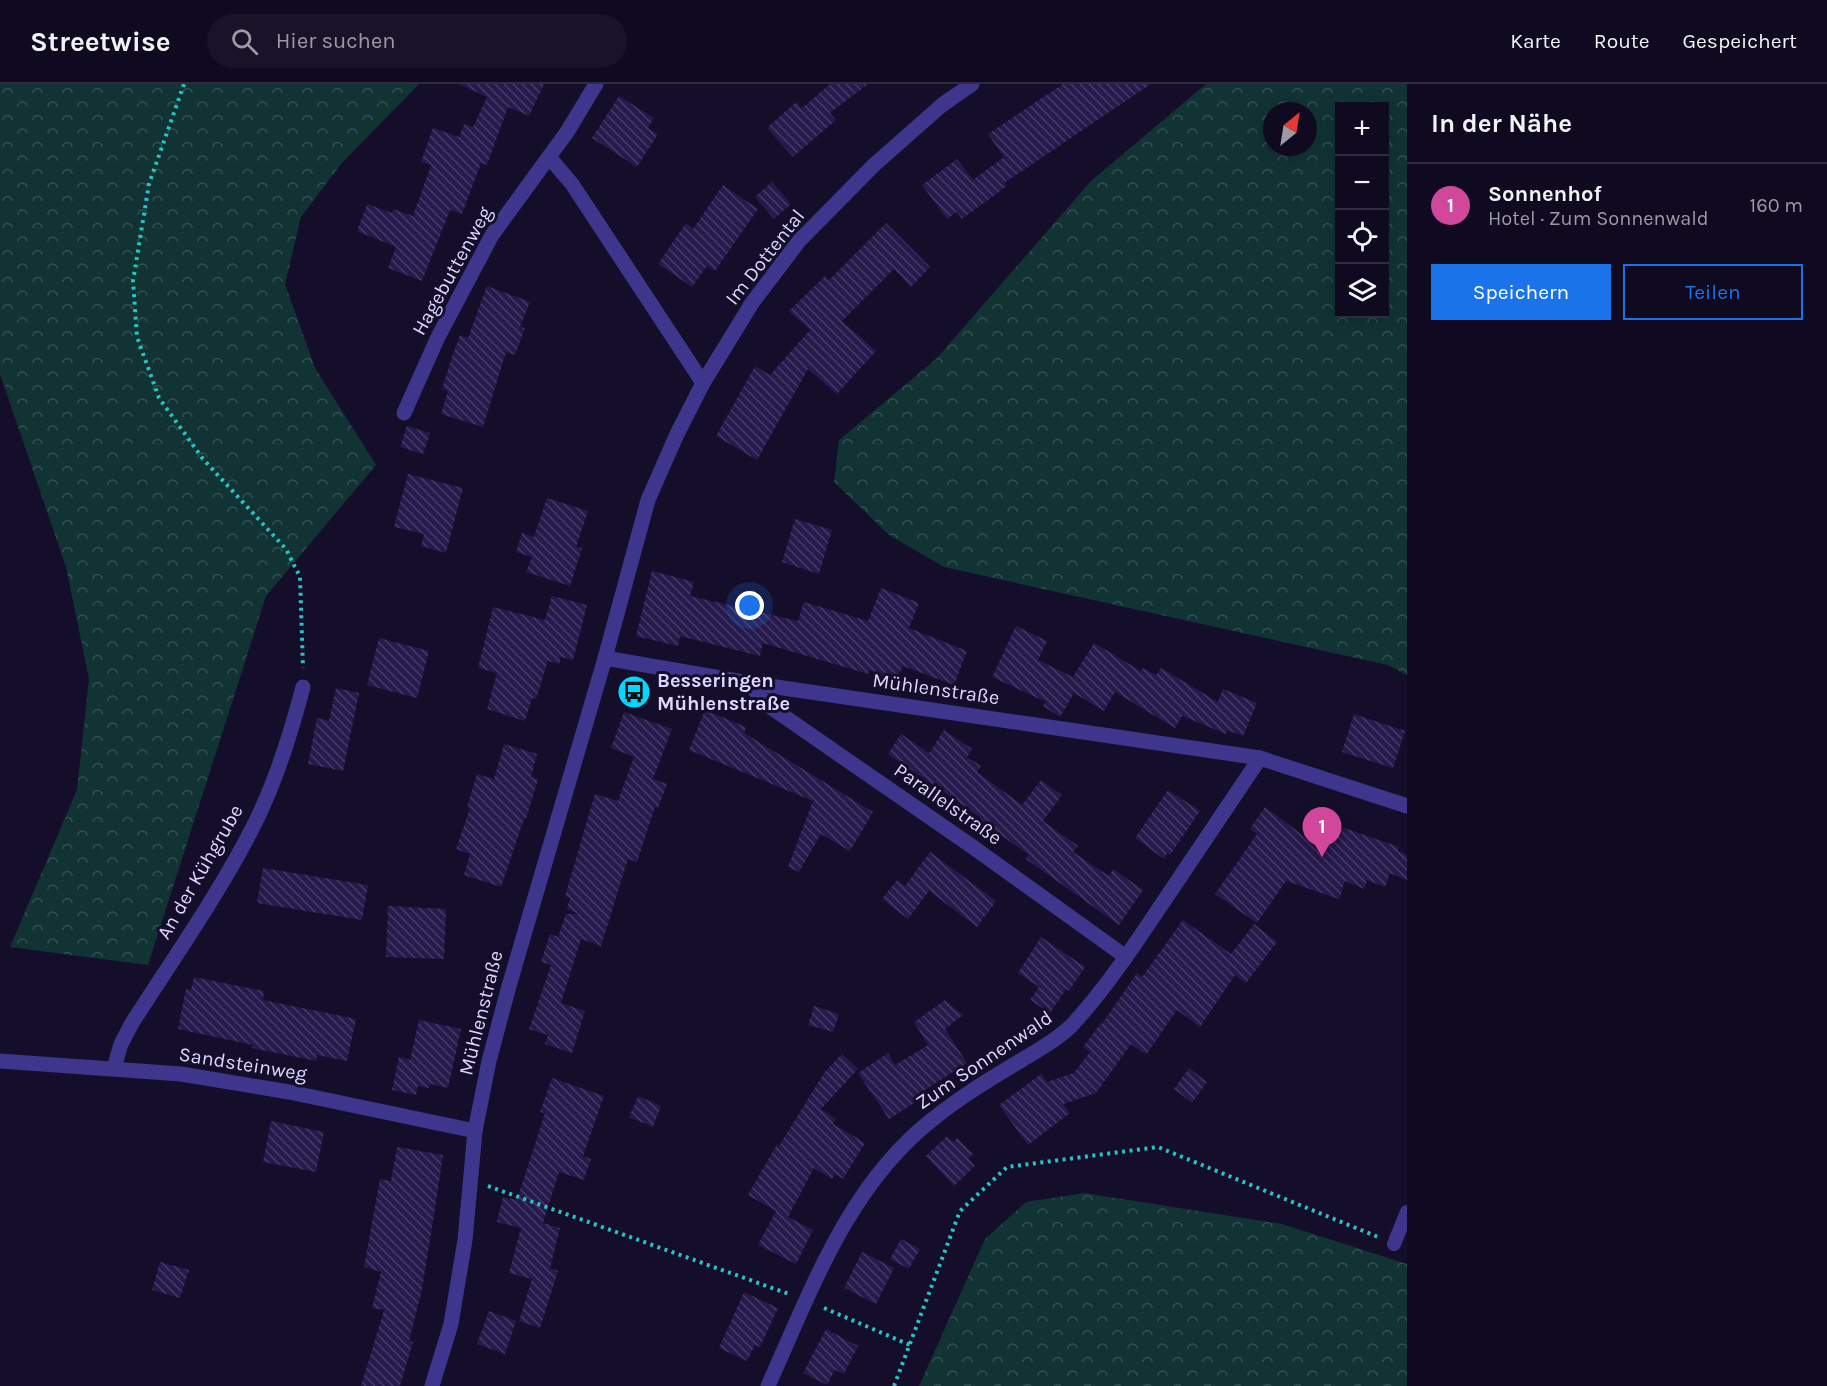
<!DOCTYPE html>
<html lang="de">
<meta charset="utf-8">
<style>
body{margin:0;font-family:Karla,sans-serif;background:#191329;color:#f1f3f6}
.controls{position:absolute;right:18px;top:18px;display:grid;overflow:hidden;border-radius:0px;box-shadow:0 3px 15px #0003}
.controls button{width:54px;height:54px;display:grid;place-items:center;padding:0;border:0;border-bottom:2px solid #302b3e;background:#100a20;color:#f1f3f6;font:30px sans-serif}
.compass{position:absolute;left:1263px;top:18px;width:54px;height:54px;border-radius:50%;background:#100a20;box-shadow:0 3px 15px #0003;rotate:30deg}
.you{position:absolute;left:750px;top:522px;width:21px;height:21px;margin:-15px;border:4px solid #fff;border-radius:50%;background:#1a73e8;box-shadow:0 0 0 9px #1a73e833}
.badge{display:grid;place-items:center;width:39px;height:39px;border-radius:50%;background:#1a73e8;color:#fff;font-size:20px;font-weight:700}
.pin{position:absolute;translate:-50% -50px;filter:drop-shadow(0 2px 3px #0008)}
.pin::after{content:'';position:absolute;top:32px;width:21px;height:18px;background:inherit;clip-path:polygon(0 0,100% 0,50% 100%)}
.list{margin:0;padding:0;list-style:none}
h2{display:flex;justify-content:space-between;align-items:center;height:78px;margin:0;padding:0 24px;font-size:26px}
h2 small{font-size:20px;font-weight:400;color:#9c9aa5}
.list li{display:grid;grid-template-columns:39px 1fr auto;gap:18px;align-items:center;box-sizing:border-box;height:84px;padding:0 24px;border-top:2px solid #302b3e}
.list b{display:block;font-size:22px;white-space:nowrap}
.list p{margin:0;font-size:20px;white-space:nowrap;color:#9c9aa5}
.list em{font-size:20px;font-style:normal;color:#9c9aa5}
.actions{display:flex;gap:12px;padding:18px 24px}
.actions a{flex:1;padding:14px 0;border:2px solid #1a73e8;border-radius:0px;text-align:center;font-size:21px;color:#1a73e8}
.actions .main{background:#1a73e8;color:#fff}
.icon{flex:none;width:33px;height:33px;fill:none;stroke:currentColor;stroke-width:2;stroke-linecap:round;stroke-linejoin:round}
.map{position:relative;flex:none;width:1407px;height:1302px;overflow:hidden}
header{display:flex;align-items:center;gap:36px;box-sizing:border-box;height:84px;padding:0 30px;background:#100a20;border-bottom:2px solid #302b3e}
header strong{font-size:28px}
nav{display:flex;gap:33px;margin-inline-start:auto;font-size:21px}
.search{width:420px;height:54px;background:#191329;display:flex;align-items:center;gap:15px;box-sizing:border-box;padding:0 21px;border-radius:33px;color:#9c9aa5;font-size:22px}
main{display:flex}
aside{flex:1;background:#100a20}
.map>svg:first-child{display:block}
.forest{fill:url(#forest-crowns);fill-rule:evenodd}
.building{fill:url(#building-back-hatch)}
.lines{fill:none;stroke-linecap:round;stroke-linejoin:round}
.path{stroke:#26c4c4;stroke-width:4;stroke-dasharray:3 4.5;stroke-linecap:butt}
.lane{stroke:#3e368c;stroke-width:14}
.street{stroke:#3e368c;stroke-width:15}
.labels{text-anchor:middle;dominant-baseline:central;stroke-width:6;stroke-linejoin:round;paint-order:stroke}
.street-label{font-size:20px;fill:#ded7ff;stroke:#150e2a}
.poi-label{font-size:20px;font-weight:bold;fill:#ded7ff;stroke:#150e2a;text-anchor:start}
</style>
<header>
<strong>Streetwise</strong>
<div class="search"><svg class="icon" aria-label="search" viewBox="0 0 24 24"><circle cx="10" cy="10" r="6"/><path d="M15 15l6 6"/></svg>Hier suchen</div>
<nav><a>Karte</a><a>Route</a><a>Gespeichert</a></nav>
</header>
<main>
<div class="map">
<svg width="1407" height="1302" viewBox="0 0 1407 1302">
<defs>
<pattern id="forest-crowns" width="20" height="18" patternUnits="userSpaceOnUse" patternTransform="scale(1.5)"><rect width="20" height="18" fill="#113334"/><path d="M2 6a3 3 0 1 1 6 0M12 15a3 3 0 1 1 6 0" fill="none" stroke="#335052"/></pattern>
<pattern id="building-back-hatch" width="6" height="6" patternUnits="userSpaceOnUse" patternTransform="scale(1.5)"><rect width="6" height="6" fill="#26194c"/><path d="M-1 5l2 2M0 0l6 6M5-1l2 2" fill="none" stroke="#453a67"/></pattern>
</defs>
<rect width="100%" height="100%" fill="#150e2a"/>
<g class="forest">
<path d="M 0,0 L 419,0 L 341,80 L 301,133 L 285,200 L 315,284 L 376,381 L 266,512 L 148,881 L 10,863 L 77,706 L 89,595 L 66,483 L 0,290 Z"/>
<path d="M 1206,0 L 1407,0 L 1407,591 L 1388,581 L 944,483 L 889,451 L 834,398 L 839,356 L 936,275 L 1091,97 ZM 1340,22 L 1384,22 L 1384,230 L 1340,230 ZM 1272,27 L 1308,27 L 1308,63 L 1272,63 Z"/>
<path d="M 1084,1109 L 1282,1140 L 1407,1180 L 1407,1302 L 919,1302 L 985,1155 L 1026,1118 Z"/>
</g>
<g class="building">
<path d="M 459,0 L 544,0 L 529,32 L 508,23 L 487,81 L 481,79 L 462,130 L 450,126 L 422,197 L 388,184 L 396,163 L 357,147 L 367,120 L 392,129 L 393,125 L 413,132 L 431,81 L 421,78 L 433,44 L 459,53 L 464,40 L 473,43 L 487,13 Z"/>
<path d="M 830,0 L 868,0 L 830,29 L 836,36 L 793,73 L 767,44 L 796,18 L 802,24 Z"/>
<path d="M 1063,0 L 1151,0 L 1004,99 L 1007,102 L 962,135 L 957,128 L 947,135 L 922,101 L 957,75 L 973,96 L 1004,73 L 988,50 Z"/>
<path d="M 619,12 L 654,34 L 648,44 L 658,50 L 637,83 L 592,54 Z"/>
<path d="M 772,98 L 791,120 L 774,135 L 755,113 Z"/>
<path d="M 723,101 L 758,125 L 715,187 L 707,182 L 692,203 L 658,180 L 686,139 L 693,145 Z"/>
<path d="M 886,139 L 930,183 L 911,203 L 894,185 L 842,237 L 876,267 L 837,310 L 808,285 L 757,376 L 716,352 L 755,282 L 770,291 L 810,246 L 789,227 L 825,192 L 829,196 Z"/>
<path d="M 487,202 L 530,218 L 520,243 L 525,244 L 515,271 L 506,268 L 483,343 L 441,330 L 448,307 L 442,305 L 451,276 L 460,251 L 468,254 Z"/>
<path d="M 407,342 L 430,349 L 423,370 L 400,363 Z"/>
<path d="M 408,390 L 463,404 L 446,469 L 421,462 L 424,450 L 394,443 Z"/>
<path d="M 547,414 L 588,427 L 576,463 L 582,464 L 570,502 L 526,488 L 532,473 L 516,468 L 522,449 L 534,453 Z"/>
<path d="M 795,435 L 832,446 L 819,490 L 782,478 Z"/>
<path d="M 652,487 L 694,498 L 690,512 L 798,537 L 804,518 L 868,537 L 881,504 L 919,519 L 909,544 L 967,567 L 954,601 L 903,582 L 895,599 L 869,586 L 868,590 L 763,559 L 760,572 L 680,552 L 678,562 L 636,552 Z"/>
<path d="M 552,512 L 587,521 L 573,576 L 561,573 L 559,580 L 548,577 L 536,615 L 532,614 L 525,637 L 487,625 L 497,589 L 478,584 L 493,523 L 545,536 Z"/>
<path d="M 1016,542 L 1047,557 L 1038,576 L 1073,593 L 1094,559 L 1141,587 L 1143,584 L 1156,591 L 1161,584 L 1218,618 L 1223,605 L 1257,619 L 1243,652 L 1227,646 L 1226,650 L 1182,632 L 1175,644 L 1115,608 L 1104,627 L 1074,609 L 1060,633 L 1043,622 L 1046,618 L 992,593 Z"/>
<path d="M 379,554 L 429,567 L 417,614 L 367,601 Z"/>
<path d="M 336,604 L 359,609 L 343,687 L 308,680 L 317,634 L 329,637 Z"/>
<path d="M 705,626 L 746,643 L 744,649 L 873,728 L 850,767 L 821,750 L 799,788 L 788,783 L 813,717 L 689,666 Z"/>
<path d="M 624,628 L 672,645 L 653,695 L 667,700 L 658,724 L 655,723 L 637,778 L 628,775 L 601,862 L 581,855 L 561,919 L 585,927 L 572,969 L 545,960 L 548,951 L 529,945 L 551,881 L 541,878 L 550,850 L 558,853 L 566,830 L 579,830 L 567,825 L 570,814 L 565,812 L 595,710 L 618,717 L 634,673 L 611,664 Z"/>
<path d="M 1354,630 L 1405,647 L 1393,684 L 1342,668 Z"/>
<path d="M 944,646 L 972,665 L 967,673 L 981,682 L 977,688 L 1022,721 L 1041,696 L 1062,711 L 1043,737 L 1078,762 L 1073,768 L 1109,792 L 1113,785 L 1143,806 L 1119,841 L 1026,775 L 1029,771 L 980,736 L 981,734 L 888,670 L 901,650 L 929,669 Z"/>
<path d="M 504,660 L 537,670 L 531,693 L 538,695 L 526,735 L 524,735 L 501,803 L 464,791 L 470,770 L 456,765 L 470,724 L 467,723 L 477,690 L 494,695 Z"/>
<path d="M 1168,706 L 1200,727 L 1170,771 L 1167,769 L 1164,775 L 1135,754 Z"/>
<path d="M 1265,723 L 1315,760 L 1324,737 L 1399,763 L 1398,767 L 1407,771 L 1407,796 L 1390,789 L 1385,803 L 1367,796 L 1364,805 L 1345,797 L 1339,815 L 1286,797 L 1257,839 L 1215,810 L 1257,750 L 1250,745 Z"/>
<path d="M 930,768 L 996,817 L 977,843 L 929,807 L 908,835 L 882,815 L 897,796 L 905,802 Z"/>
<path d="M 263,784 L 368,801 L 362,836 L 257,819 Z"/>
<path d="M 388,822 L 446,825 L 444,875 L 386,873 Z"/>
<path d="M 1183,836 L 1231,870 L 1254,840 L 1277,858 L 1246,899 L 1235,891 L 1200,943 L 1177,926 L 1146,971 L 1131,960 L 1096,1009 L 1063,1020 L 1070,1029 L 1028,1061 L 999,1021 L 1041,990 L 1047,998 L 1074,989 L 1090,968 L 1083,963 L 1101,939 L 1102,940 L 1137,889 L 1142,893 Z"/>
<path d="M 1041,853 L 1085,883 L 1069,907 L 1066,905 L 1050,929 L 1030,916 L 1039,903 L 1018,889 Z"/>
<path d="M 194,893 L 264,907 L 263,916 L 356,935 L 347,977 L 317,971 L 316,977 L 252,964 L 253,961 L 178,945 L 186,905 L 191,906 Z"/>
<path d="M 945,916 L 963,931 L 945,945 L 967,979 L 914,1013 L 917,1017 L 889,1035 L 858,989 L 888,969 L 895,981 L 928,961 L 914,938 Z"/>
<path d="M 814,922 L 839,930 L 833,948 L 808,941 Z"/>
<path d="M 419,936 L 461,945 L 448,1004 L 430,1000 L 429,1004 L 418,1002 L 416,1011 L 392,1006 L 399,973 L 410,976 Z"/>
<path d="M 842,970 L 858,985 L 821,1025 L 836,1035 L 833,1040 L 865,1059 L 843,1095 L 835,1090 L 832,1095 L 814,1084 L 788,1133 L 813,1146 L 796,1180 L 758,1161 L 776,1127 L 748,1111 L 777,1060 L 779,1062 L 824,989 Z"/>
<path d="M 1189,984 L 1207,998 L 1192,1019 L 1174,1005 Z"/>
<path d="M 552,994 L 604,1012 L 583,1072 L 591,1075 L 584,1096 L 559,1088 L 543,1139 L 560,1144 L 550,1184 L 558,1187 L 540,1244 L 519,1237 L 532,1195 L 509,1189 L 521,1144 L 497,1138 L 503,1113 L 517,1116 L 545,1029 L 540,1028 Z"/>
<path d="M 638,1012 L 661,1022 L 653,1043 L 629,1033 Z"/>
<path d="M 271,1037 L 324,1048 L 316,1088 L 263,1078 Z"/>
<path d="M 947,1052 L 953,1058 L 957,1054 L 973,1070 L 968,1074 L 975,1082 L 954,1102 L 926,1072 Z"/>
<path d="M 397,1063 L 443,1071 L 434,1131 L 422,1205 L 409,1257 L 413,1258 L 400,1302 L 361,1302 L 384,1226 L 372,1224 L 381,1188 L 364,1183 L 380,1095 L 391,1097 Z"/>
<path d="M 901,1155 L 920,1165 L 909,1185 L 890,1175 Z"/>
<path d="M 862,1168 L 894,1184 L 876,1220 L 844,1204 Z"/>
<path d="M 160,1178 L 189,1186 L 180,1214 L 152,1206 Z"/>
<path d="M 744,1208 L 778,1224 L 760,1263 L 755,1261 L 747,1277 L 719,1264 Z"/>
<path d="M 489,1227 L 516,1237 L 505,1270 L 477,1260 Z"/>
<path d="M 826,1245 L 858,1262 L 844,1290 L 835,1286 L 827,1301 L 803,1289 Z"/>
</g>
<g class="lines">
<g class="path">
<path d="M 184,0 L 149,100 L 133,197 L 137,253 L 159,314 L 203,375 L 286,465 L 300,493 L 303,584"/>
<path d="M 488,1102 L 789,1210"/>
<path d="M 824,1224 L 910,1261"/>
<path d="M 894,1302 L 960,1127 L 1007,1083 L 1158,1063 L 1378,1153"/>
</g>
<path class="lane" d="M 1394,1160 L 1407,1128"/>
<g class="street">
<path d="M 549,73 L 572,100 L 703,299"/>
<path d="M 404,329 L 438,253 L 492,151 L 567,48 L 596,0"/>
<path d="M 605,574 L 749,599 L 1260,674 L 1407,722"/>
<path d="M 749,599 L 766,620 L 970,761 L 1126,873"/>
<path d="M 0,977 L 181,990 L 289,1008 L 475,1047"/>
<path d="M 114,984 L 121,960 L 132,939 C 175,872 221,807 256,737 C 277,694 291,649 303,603"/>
<path d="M 432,1302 L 451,1240 L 465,1156 L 475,1047 L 489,977 L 509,902 L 605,574 L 648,416 L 677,350 L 703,299 L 752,219 L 799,157 L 874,81 L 942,21 L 972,0"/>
<path d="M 768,1302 C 811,1207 848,1101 933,1035 C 960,1013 990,995 1020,977 C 1038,966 1057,956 1072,941 C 1107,903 1135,860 1164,817 C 1196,769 1228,722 1260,674"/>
</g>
</g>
<defs>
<g id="bus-disc" transform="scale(1.725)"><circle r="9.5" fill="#03d7ff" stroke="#150e2a"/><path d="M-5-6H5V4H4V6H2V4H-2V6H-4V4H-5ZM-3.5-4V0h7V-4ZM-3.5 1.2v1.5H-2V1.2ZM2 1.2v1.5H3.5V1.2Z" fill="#111"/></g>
</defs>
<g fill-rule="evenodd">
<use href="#bus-disc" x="634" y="608"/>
</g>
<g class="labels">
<g class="street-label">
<text transform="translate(765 173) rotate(-52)">Im Dottental</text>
<text transform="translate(452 187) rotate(-61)">Hagebuttenweg</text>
<text transform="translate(936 605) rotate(8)">Mühlenstraße</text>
<text transform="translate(948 720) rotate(35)">Parallelstraße</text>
<text transform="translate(200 788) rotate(-60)">An der Kühgrube</text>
<text transform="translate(481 929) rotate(-76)">Mühlenstraße</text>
<text transform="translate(984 976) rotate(-34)">Zum Sonnenwald</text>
<text transform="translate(243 980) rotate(9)">Sandsteinweg</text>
</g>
<g class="poi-label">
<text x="657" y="596">Besseringen<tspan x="657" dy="23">Mühlenstraße</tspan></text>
</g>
</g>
</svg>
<div class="controls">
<button>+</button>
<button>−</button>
<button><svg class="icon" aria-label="locate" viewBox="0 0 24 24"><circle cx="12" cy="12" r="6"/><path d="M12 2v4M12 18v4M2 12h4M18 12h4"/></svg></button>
<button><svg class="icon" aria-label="layers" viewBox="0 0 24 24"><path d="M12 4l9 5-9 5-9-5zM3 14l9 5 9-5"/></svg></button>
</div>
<svg class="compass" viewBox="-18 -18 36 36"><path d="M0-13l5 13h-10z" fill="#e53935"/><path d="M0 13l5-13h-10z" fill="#9c9aa5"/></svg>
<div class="you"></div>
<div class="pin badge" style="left:1322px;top:773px;background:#d1479c">1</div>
</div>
<aside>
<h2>In der Nähe<small></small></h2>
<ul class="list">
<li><span class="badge" style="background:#d1479c">1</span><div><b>Sonnenhof</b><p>Hotel · Zum Sonnenwald</p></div><em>160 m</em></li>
</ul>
<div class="actions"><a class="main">Speichern</a><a>Teilen</a></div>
</aside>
</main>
